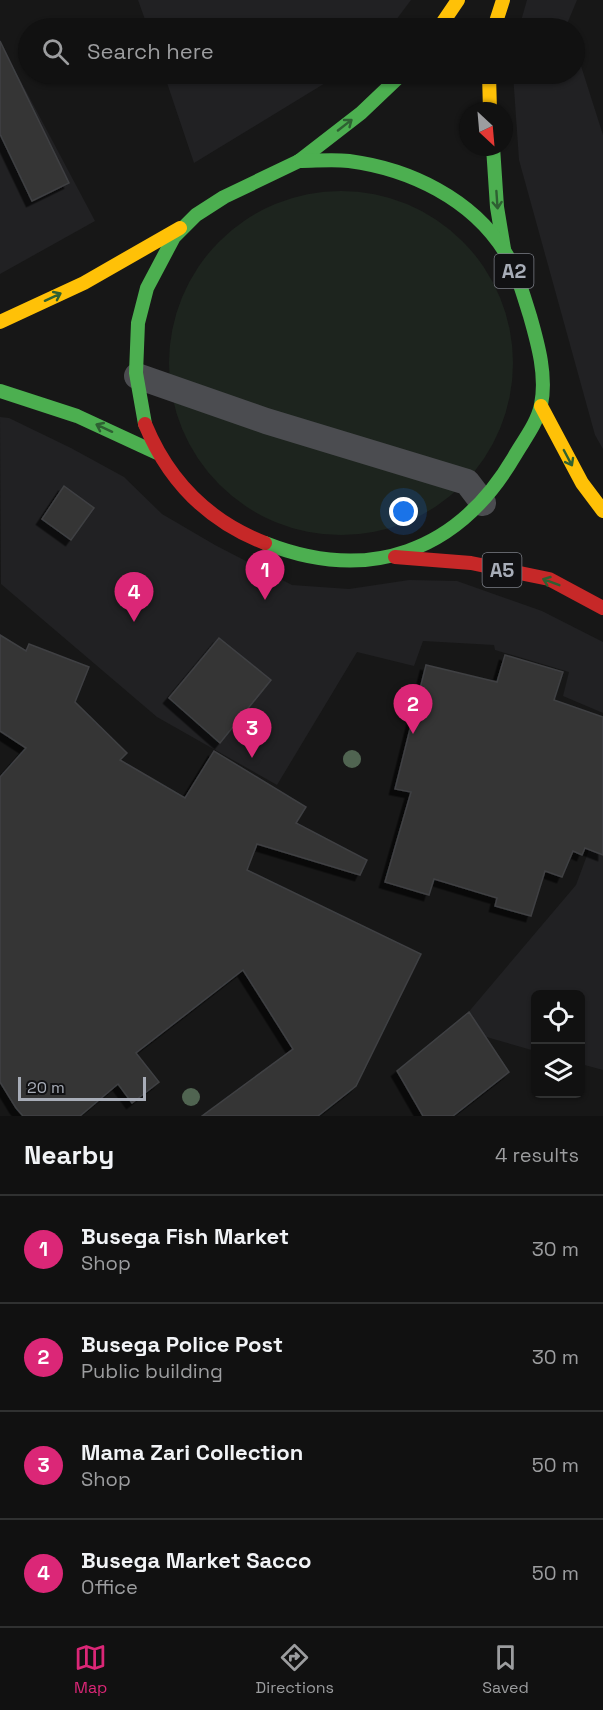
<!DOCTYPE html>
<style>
body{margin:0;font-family:"Space Grotesk",sans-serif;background:#1e1f1f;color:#f1f3f6}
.controls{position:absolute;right:18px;bottom:18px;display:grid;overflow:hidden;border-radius:9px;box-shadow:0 2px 4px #0004}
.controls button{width:54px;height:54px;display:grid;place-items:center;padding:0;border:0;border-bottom:2px solid #303131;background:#111;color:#f1f3f6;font:30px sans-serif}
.compass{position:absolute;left:459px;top:102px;width:54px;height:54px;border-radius:50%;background:#111;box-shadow:0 2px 4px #0004;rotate:154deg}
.scale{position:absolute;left:18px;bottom:15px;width:128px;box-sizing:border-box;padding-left:6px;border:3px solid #a8adb8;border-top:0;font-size:16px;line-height:21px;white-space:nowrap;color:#a8adb8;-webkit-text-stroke:4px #111113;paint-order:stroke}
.you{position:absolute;left:404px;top:512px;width:21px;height:21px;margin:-15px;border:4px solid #fff;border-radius:50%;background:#1a73e8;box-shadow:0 0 0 9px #1a73e833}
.badge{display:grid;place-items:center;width:39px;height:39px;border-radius:50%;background:#db2777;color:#fff;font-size:20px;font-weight:700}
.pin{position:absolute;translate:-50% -50px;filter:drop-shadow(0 2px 3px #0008)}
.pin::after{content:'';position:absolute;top:32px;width:21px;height:18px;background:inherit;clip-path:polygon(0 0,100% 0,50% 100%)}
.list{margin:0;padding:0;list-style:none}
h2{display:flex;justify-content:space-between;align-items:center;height:78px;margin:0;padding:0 24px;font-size:26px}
h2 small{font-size:20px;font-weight:400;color:#9c9d9f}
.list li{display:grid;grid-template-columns:39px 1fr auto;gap:18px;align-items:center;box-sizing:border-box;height:108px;padding:0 24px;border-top:2px solid #303131}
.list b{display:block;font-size:22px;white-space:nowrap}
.list p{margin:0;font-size:20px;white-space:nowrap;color:#9c9d9f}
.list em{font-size:20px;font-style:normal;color:#9c9d9f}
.icon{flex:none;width:33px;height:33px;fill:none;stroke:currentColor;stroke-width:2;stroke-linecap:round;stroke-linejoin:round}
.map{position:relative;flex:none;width:603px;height:1116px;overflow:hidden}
.search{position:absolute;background:#111;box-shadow:0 2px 4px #0004;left:18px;right:18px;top:18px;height:66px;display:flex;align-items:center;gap:15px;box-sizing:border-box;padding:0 21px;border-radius:33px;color:#9c9d9f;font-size:22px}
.sheet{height:510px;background:#111}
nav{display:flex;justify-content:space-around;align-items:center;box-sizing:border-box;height:84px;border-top:2px solid #303131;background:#111;font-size:16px;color:#9c9d9f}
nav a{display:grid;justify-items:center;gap:3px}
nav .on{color:#db2777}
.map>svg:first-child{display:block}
.built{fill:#212123}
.green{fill:#1d241e}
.building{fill:#353536;stroke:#3f4043;stroke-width:1.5;filter:url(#shadow)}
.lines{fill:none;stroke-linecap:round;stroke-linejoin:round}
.lane{stroke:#4b4c50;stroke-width:26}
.fast{stroke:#4caf50;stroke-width:14}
.slow{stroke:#ffc107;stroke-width:14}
.jam{stroke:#c62828;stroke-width:14}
.tree{fill:#506451}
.oneway{stroke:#2e6032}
.labels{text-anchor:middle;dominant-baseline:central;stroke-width:4.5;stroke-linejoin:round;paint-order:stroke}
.shield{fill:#111113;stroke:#7b7e86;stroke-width:1.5}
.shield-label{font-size:20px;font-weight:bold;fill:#a8adb8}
</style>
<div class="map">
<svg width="603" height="1116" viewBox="0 0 603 1116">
<defs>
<filter id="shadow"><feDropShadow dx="-5.5" dy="5.5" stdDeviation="0" flood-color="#0009"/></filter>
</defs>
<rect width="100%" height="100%" fill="#171717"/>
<g class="built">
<path d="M 138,0 L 411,0 L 390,28 L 148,28 Z"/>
<path d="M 527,0 L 577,0 L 567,24 L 568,28 L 519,28 Z"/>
<path d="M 0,42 L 95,221 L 0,274 Z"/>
<path d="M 575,47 L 603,135 L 603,449 L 595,435 L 519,160 L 513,74 L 574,74 Z"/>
<path d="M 164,74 L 340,74 L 194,163 Z"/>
<path d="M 0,417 L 9,418 L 71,448 L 124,477 L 162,514 L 215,545 L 292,585 L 349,589 L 409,580 L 457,581 L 542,611 L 603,642 L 603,713 L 563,696 L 569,672 L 495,650 L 494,645 L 423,641 L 414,666 L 357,652 L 277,785 L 157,717 L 1,584 Z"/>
<path d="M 603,812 L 603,1070 L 581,1064 L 580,994 L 536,994 L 535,1051 L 455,1028 L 576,885 Z"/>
</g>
<circle class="green" cx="341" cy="363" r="172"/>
<g class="building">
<path d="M 0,41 L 69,183 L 32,201 L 0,134 Z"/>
<path d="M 64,486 L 94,508 L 71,540 L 42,519 Z"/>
<path d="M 0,635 L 26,651 L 29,644 L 89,667 L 75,702 L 127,753 L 120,760 L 185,798 L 214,751 L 306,807 L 296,823 L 367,860 L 360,875 L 257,844 L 247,870 L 421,954 L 356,1086 L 318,1116 L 202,1116 L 293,1049 L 243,970 L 136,1053 L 159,1082 L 132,1103 L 118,1084 L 80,1116 L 23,1116 L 16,1108 L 0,1082 L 0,777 L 26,748 L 0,731 Z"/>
<path d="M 219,638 L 271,680 L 220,743 L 169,698 Z"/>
<path d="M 505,655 L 563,672 L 554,700 L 603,717 L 603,855 L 585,848 L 582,855 L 573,851 L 562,877 L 545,871 L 531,916 L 495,906 L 497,898 L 434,879 L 429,895 L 385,882 L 411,792 L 395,789 L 426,665 L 497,682 Z"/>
<path d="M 469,1012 L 509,1072 L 453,1116 L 423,1116 L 397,1071 Z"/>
</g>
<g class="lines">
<path class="lane" d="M 137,376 L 266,421 L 467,482 L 483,503"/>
<g class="fast">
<path d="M 493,147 L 497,207 L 504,249"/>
<path d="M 299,161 L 361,113 L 402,74"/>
<path d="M 0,391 L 77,416 L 157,453"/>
<path d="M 145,424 L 136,373 L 138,323 L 147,288 L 174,237 L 196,215 L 224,197 L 299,161"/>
<path d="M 265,543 C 369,584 458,552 514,457 C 523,441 537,424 541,405 C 547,376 538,344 530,316 C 523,294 517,271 505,252 C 472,199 410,169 349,161 C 332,159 316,161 299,161"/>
</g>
<g class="slow">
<path d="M 439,28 L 458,0"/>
<path d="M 494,28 L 503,0"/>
<path d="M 489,74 L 490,111"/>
<path d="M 0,322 L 84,283 L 180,228"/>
<path d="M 541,406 L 582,483 L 603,511"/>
</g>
<g class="jam">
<path d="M 145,424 C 168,480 208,521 265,543"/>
<path d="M 395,557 L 471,563 L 549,579 L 603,608"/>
</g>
</g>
<g class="tree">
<circle cx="352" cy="759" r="9"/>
<circle cx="191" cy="1097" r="9"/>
</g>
<defs><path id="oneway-shaft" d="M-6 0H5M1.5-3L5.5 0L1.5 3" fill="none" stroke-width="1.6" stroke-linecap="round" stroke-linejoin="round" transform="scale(1.5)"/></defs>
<g class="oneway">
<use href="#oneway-shaft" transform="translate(345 125) rotate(-38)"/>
<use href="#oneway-shaft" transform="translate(497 200) rotate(86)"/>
<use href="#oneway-shaft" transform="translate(53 297) rotate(-25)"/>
<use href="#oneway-shaft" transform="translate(104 428) rotate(-155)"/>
<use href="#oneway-shaft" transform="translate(568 458) rotate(62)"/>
<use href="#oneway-shaft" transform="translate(551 582) rotate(-159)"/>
</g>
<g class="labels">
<g class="shield">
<rect x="494.5" y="254" width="39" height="34" rx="4.5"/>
<rect x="482.5" y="553" width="39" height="34" rx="4.5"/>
</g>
<g class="shield-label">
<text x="514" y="271">A2</text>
<text x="502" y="570">A5</text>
</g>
</g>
</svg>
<div class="controls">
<button><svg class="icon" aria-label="locate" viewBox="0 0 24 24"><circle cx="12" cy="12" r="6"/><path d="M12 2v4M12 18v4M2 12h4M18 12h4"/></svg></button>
<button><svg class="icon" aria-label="layers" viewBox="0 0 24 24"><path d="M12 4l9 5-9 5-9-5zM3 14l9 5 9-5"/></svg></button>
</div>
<svg class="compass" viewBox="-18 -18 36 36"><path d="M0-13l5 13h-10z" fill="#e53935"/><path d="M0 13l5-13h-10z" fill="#9c9d9f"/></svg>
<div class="scale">20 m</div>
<div class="you"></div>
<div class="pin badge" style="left:265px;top:600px">1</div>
<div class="pin badge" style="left:413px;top:734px">2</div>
<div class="pin badge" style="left:252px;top:758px">3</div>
<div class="pin badge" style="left:134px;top:622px">4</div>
<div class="search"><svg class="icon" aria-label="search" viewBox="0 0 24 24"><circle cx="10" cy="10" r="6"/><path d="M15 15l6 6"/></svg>Search here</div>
</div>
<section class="sheet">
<h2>Nearby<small>4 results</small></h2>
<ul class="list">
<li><span class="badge">1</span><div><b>Busega Fish Market</b><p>Shop</p></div><em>30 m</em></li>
<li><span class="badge">2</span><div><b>Busega Police Post</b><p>Public building</p></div><em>30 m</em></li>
<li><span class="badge">3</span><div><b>Mama Zari Collection</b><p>Shop</p></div><em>50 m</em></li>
<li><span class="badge">4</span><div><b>Busega Market Sacco</b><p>Office</p></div><em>50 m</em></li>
</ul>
</section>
<nav>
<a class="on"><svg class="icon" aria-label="map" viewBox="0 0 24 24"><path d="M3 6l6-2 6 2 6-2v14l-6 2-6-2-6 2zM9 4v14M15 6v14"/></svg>Map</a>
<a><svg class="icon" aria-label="directions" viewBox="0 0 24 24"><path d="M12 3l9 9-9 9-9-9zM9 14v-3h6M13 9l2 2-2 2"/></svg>Directions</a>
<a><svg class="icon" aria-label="saved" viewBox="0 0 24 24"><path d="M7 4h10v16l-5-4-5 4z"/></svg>Saved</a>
</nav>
